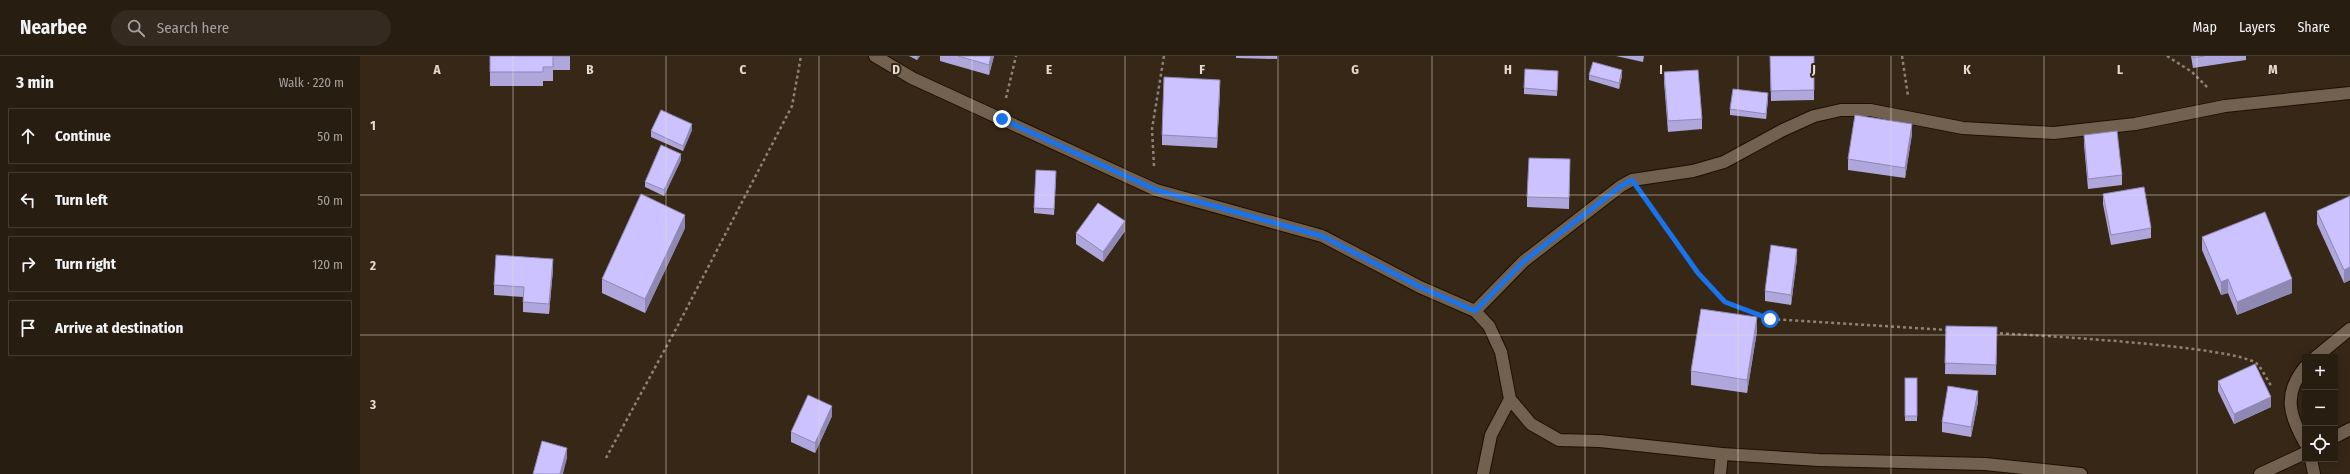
<!DOCTYPE html>
<meta charset="utf-8">
<style>
body{margin:0;font-family:"Fira Sans Condensed",sans-serif;background:#342a1f;color:#f1f3f6}
.controls{position:absolute;right:12px;bottom:12px;display:grid;overflow:hidden;border-radius:0px;box-shadow:0 4px 16px #0002}
.controls button{width:36px;height:36px;display:grid;place-items:center;padding:0;border:0;border-bottom:1px solid #443b31;background:#281d11;color:#f1f3f6;font:20px sans-serif}
.stop{position:absolute;width:12px;height:12px;margin:-9px;border:3px solid #1a73e8;border-radius:50%;background:#fff}
.stop.end{background:#1a73e8;border-color:#fff;box-shadow:0 1px 4px #0008}
.list{margin:0;padding:0;list-style:none}
h2{display:flex;justify-content:space-between;align-items:center;height:52px;margin:0;padding:0 16px;font-size:17px}
h2 small{font-size:13px;font-weight:400;color:#a5a29f}
.list li{display:grid;grid-template-columns:26px 1fr auto;gap:12px;align-items:center;box-sizing:border-box;height:56px;margin:0 8px 8px;padding:0 8px;border:1px solid #443b31;border-radius:0px}
.list b{display:block;font-size:15px;white-space:nowrap}
.list em{font-size:13px;font-style:normal;color:#a5a29f}
.icon{flex:none;width:22px;height:22px;fill:none;stroke:currentColor;stroke-width:2;stroke-linecap:round;stroke-linejoin:round}
.map{position:relative;flex:none;width:1990px;height:418px;overflow:hidden}
header{display:flex;align-items:center;gap:24px;box-sizing:border-box;height:56px;padding:0 20px;background:#281d11;border-bottom:1px solid #443b31}
header strong{font-size:19px}
nav{display:flex;gap:22px;margin-inline-start:auto;font-size:14px}
.search{width:280px;height:36px;background:#342a1f;display:flex;align-items:center;gap:10px;box-sizing:border-box;padding:0 14px;border-radius:22px;color:#a5a29f;font-size:15px}
main{display:flex}
aside{flex:1;background:#281d11}
.map>svg:first-child{display:block}
.lines{fill:none;stroke-linecap:round;stroke-linejoin:round}
.minor-casing{stroke:#1d1002;stroke-width:14}
.path{stroke:#8e8275;stroke-width:2.5;stroke-dasharray:3 3;stroke-linecap:butt}
.minor{stroke:#72614f;stroke-width:12}
.wall{fill:#afa7db}
.shaded-wall{fill:#8e88b2}
.building{fill:#cbc2ff;stroke:#8e88b2}
.route{stroke:#1a73e8;stroke-width:5}
.grid{fill:none;stroke:#e5dbd1;stroke-width:1;stroke-opacity:0.55}
.grid-label{font-size:13px;text-anchor:middle;font-weight:bold;fill:#e5dbd1;stroke:#362717;stroke-width:4;stroke-linejoin:round;paint-order:stroke}
</style>
<header>
<strong>Nearbee</strong>
<div class="search"><svg class="icon" aria-label="search" viewBox="0 0 24 24"><circle cx="10" cy="10" r="6"/><path d="M15 15l6 6"/></svg>Search here</div>
<nav><a>Map</a><a>Layers</a><a>Share</a></nav>
</header>
<main>
<aside>
<h2>3 min<small>Walk · 220 m</small></h2>
<ul class="list">
<li><svg class="icon" aria-label="ahead" viewBox="0 0 24 24"><path d="M12 20V5M6 11l6-6 6 6"/></svg><div><b>Continue</b></div><em>50 m</em></li>
<li><svg class="icon" aria-label="left" viewBox="0 0 24 24"><path d="M17 20v-9H6M10 6l-5 5 5 5"/></svg><div><b>Turn left</b></div><em>50 m</em></li>
<li><svg class="icon" aria-label="right" viewBox="0 0 24 24"><path d="M7 20v-9h11M14 6l5 5-5 5"/></svg><div><b>Turn right</b></div><em>120 m</em></li>
<li><svg class="icon" aria-label="arrive" viewBox="0 0 24 24"><path d="M6 21V4h12l-3 4 3 4H6"/></svg><div><b>Arrive at destination</b></div></li>
</ul>
</aside>
<div class="map">
<svg width="1990" height="418" viewBox="0 0 1990 418">
<rect width="100%" height="100%" fill="#362717"/>
<g class="lines">
<g class="minor-casing">
<g id="minor">
<path d="M 515,0 L 552,22 L 796,134 L 962,180 L 1060,231 L 1115,255 L 1129,270 L 1141,296 L 1150,343 L 1171,368 L 1199,384 L 1240,385 L 1362,398 L 1459,404 L 1625,408 L 1721,418"/>
<path d="M 1115,255 L 1164,205 L 1261,130 L 1272,124 L 1333,115 L 1364,106 L 1423,74 L 1454,60 L 1481,54 L 1510,54 L 1603,72 L 1694,77 L 1775,68 L 1865,50 L 1990,37"/>
<path d="M 1956,301 L 1990,273"/>
<path d="M 1945,311 C 1923,338 1929,359 1945,387"/>
<path d="M 1975,381 L 1990,373"/>
<path d="M 1951,403 L 1954,418"/>
<path d="M 1123,418 L 1131,379 L 1150,343"/>
<path d="M 1360,418 L 1362,398"/>
<path d="M 1900,418 L 1945,397"/>
</g>
</g>
<g class="path">
<path d="M 1542,0 L 1548,40"/>
<path d="M 1807,0 L 1832,16 L 1848,32"/>
<path d="M 646,42 L 656,0"/>
<path d="M 794,110 L 792,73 L 804,0"/>
<path d="M 1285,143 L 1338,217 L 1365,246 L 1410,263 L 1588,274"/>
<path d="M 1634,277 C 1672,279 1878,290 1897,308 C 1903,314 1907,324 1912,331"/>
<path d="M 246,402 L 317,271 L 432,50 L 441,0"/>
</g>
<use href="#minor" class="minor"/>
</g>
<g class="wall">
<path d="M 130,0 L 210,0 L 210,14 L 193,14 L 193,25 L 183,25 L 183,30 L 130,30 Z"/>
<path d="M 549,0 L 560,0 L 557,4 Z"/>
<path d="M 580,0 L 634,0 L 629,19 L 580,5 Z"/>
<path d="M 876,0 L 917,0 L 917,3 L 876,2 Z"/>
<path d="M 1256,0 L 1284,0 L 1283,6 Z"/>
<path d="M 1410,0 L 1454,0 L 1454,44 L 1411,45 Z"/>
<path d="M 1831,0 L 1886,0 L 1886,4 L 1833,12 Z"/>
<path d="M 1304,16 L 1342,63 L 1342,73 L 1308,76 L 1304,26 Z"/>
<path d="M 1229,19 L 1262,20 L 1259,33 L 1229,24 Z"/>
<path d="M 1198,21 L 1197,40 L 1164,38 L 1164,32 Z"/>
<path d="M 860,34 L 857,92 L 802,89 L 802,79 Z"/>
<path d="M 1408,43 L 1406,63 L 1370,59 L 1370,53 Z"/>
<path d="M 332,74 L 323,95 L 291,81 L 291,75 Z"/>
<path d="M 1552,78 L 1545,122 L 1488,114 L 1488,103 Z"/>
<path d="M 1724,79 L 1762,119 L 1762,129 L 1728,133 L 1724,89 Z"/>
<path d="M 1210,103 L 1209,153 L 1167,151 L 1167,141 Z"/>
<path d="M 321,104 L 304,140 L 285,131 L 285,126 Z"/>
<path d="M 696,121 L 694,159 L 674,157 L 674,152 Z"/>
<path d="M 1743,138 L 1791,172 L 1791,182 L 1751,189 L 1743,148 Z"/>
<path d="M 1990,140 L 1990,224 L 1984,227 L 1957,168 L 1957,155 Z"/>
<path d="M 325,172 L 285,257 L 242,237 L 242,223 Z"/>
<path d="M 765,175 L 743,206 L 716,188 L 716,177 Z"/>
<path d="M 1842,181 L 1932,237 L 1877,259 L 1868,237 L 1861,239 L 1842,194 Z"/>
<path d="M 1437,203 L 1431,249 L 1405,245 L 1405,235 Z"/>
<path d="M 193,213 L 189,258 L 163,256 L 163,241 L 134,239 L 134,229 Z"/>
<path d="M 1586,270 L 1637,271 L 1636,319 L 1585,318 Z"/>
<path d="M 1397,275 L 1387,337 L 1331,329 L 1331,315 Z"/>
<rect x="1545" y="322" width="12" height="43"/>
<path d="M 1858,325 L 1911,351 L 1874,368 L 1858,335 Z"/>
<path d="M 1618,346 L 1611,381 L 1582,376 L 1582,366 Z"/>
<path d="M 472,360 L 455,397 L 431,386 L 431,376 Z"/>
</g>
<g class="shaded-wall">
<path d="M 557,0 L 560,0 L 557,4 Z"/>
<path d="M 631,0 L 634,0 L 629,19 L 629,9 Z"/>
<path d="M 1262,14 L 1262,20 L 1259,33 L 1259,27 Z"/>
<path d="M 860,24 L 860,34 L 857,92 L 857,82 Z"/>
<path d="M 1408,37 L 1408,43 L 1406,63 L 1406,58 Z"/>
<path d="M 332,68 L 332,74 L 323,95 L 323,90 Z"/>
<path d="M 1552,68 L 1552,78 L 1545,122 L 1545,112 Z"/>
<path d="M 321,98 L 321,104 L 304,140 L 304,134 Z"/>
<path d="M 325,159 L 325,172 L 285,257 L 285,243 Z"/>
<path d="M 765,165 L 765,175 L 743,206 L 743,196 Z"/>
<path d="M 1437,193 L 1437,203 L 1431,249 L 1431,239 Z"/>
<path d="M 193,203 L 193,213 L 189,258 L 189,248 Z"/>
<path d="M 1990,211 L 1990,224 L 1984,227 L 1984,214 Z"/>
<path d="M 1868,223 L 1868,237 L 1861,239 L 1861,226 Z"/>
<path d="M 1932,223 L 1932,237 L 1877,259 L 1877,246 Z"/>
<path d="M 1397,261 L 1397,275 L 1387,337 L 1387,324 Z"/>
<path d="M 1618,335 L 1618,346 L 1611,381 L 1611,371 Z"/>
<path d="M 1911,341 L 1911,351 L 1874,368 L 1874,358 Z"/>
<path d="M 472,350 L 472,360 L 455,397 L 455,387 Z"/>
<path d="M 207,392 L 207,402 L 203,418 L 200,418 Z"/>
</g>
<g class="building">
<path d="M 130,0 L 210,0 L 193,0 L 193,11 L 183,11 L 183,16 L 130,16 Z"/>
<path d="M 598,0 L 631,0 L 629,9 Z"/>
<path d="M 1410,0 L 1454,0 L 1454,34 L 1411,35 Z"/>
<path d="M 1833,0 L 1844,0 L 1833,2 Z"/>
<path d="M 1233,6 L 1262,14 L 1259,27 L 1229,19 Z"/>
<path d="M 1165,13 L 1198,15 L 1197,35 L 1164,32 Z"/>
<path d="M 1338,14 L 1342,63 L 1308,65 L 1304,16 Z"/>
<path d="M 804,21 L 860,24 L 857,82 L 802,79 Z"/>
<path d="M 1373,33 L 1408,37 L 1406,58 L 1370,53 Z"/>
<path d="M 301,54 L 332,68 L 323,90 L 291,75 Z"/>
<path d="M 1495,59 L 1552,68 L 1545,112 L 1488,103 Z"/>
<path d="M 1757,75 L 1762,119 L 1728,123 L 1724,79 Z"/>
<path d="M 301,89 L 321,98 L 304,134 L 285,126 Z"/>
<path d="M 1169,102 L 1210,103 L 1209,142 L 1167,141 Z"/>
<path d="M 676,114 L 696,115 L 694,153 L 674,152 Z"/>
<path d="M 1784,131 L 1791,172 L 1751,179 L 1743,138 Z"/>
<path d="M 281,138 L 325,159 L 285,243 L 242,223 Z"/>
<path d="M 1990,140 L 1990,211 L 1984,214 L 1957,155 Z"/>
<path d="M 738,147 L 765,165 L 743,196 L 716,177 Z"/>
<path d="M 1905,156 L 1932,223 L 1877,246 L 1868,223 L 1861,226 L 1842,181 Z"/>
<path d="M 1411,189 L 1437,193 L 1431,239 L 1405,235 Z"/>
<path d="M 136,199 L 193,203 L 189,248 L 163,246 L 164,231 L 134,229 Z"/>
<path d="M 1341,253 L 1397,261 L 1387,324 L 1331,315 Z"/>
<path d="M 1586,270 L 1637,271 L 1636,309 L 1585,307 Z"/>
<path d="M 1895,308 L 1911,341 L 1874,358 L 1858,325 Z"/>
<rect x="1545" y="322" width="12" height="38"/>
<path d="M 1588,330 L 1618,335 L 1611,371 L 1582,366 Z"/>
<path d="M 448,339 L 472,350 L 455,387 L 431,376 Z"/>
<path d="M 182,385 L 207,392 L 200,418 L 173,418 Z"/>
</g>
<g class="lines">
<path class="route" d="M 642,63 L 796,134 L 962,180 L 1060,231 L 1115,255 L 1164,205 L 1261,130 L 1272,124 L 1338,217 L 1365,246 L 1410,263"/>
</g>
<path class="grid" d="M 153,0 L 153,418M 306,0 L 306,418M 459,0 L 459,418M 612,0 L 612,418M 765,0 L 765,418M 918,0 L 918,418M 1072,0 L 1072,418M 1225,0 L 1225,418M 1378,0 L 1378,418M 1531,0 L 1531,418M 1684,0 L 1684,418M 1837,0 L 1837,418M 0,139 L 1990,139M 0,279 L 1990,279"/>
<g class="grid-label">
<text x="77" y="18">A</text>
<text x="230" y="18">B</text>
<text x="383" y="18">C</text>
<text x="536" y="18">D</text>
<text x="689" y="18">E</text>
<text x="842" y="18">F</text>
<text x="995" y="18">G</text>
<text x="1148" y="18">H</text>
<text x="1301" y="18">I</text>
<text x="1454" y="18">J</text>
<text x="1607" y="18">K</text>
<text x="1760" y="18">L</text>
<text x="1913" y="18">M</text>
<text x="13" y="74">1</text>
<text x="13" y="214">2</text>
<text x="13" y="353">3</text>
</g>
</svg>
<div class="controls">
<button>+</button>
<button>−</button>
<button><svg class="icon" aria-label="locate" viewBox="0 0 24 24"><circle cx="12" cy="12" r="6"/><path d="M12 2v4M12 18v4M2 12h4M18 12h4"/></svg></button>
</div>
<div class="stop" style="left:1410px;top:263px"></div>
<div class="stop end" style="left:642px;top:63px"></div>
</div>
</main>
